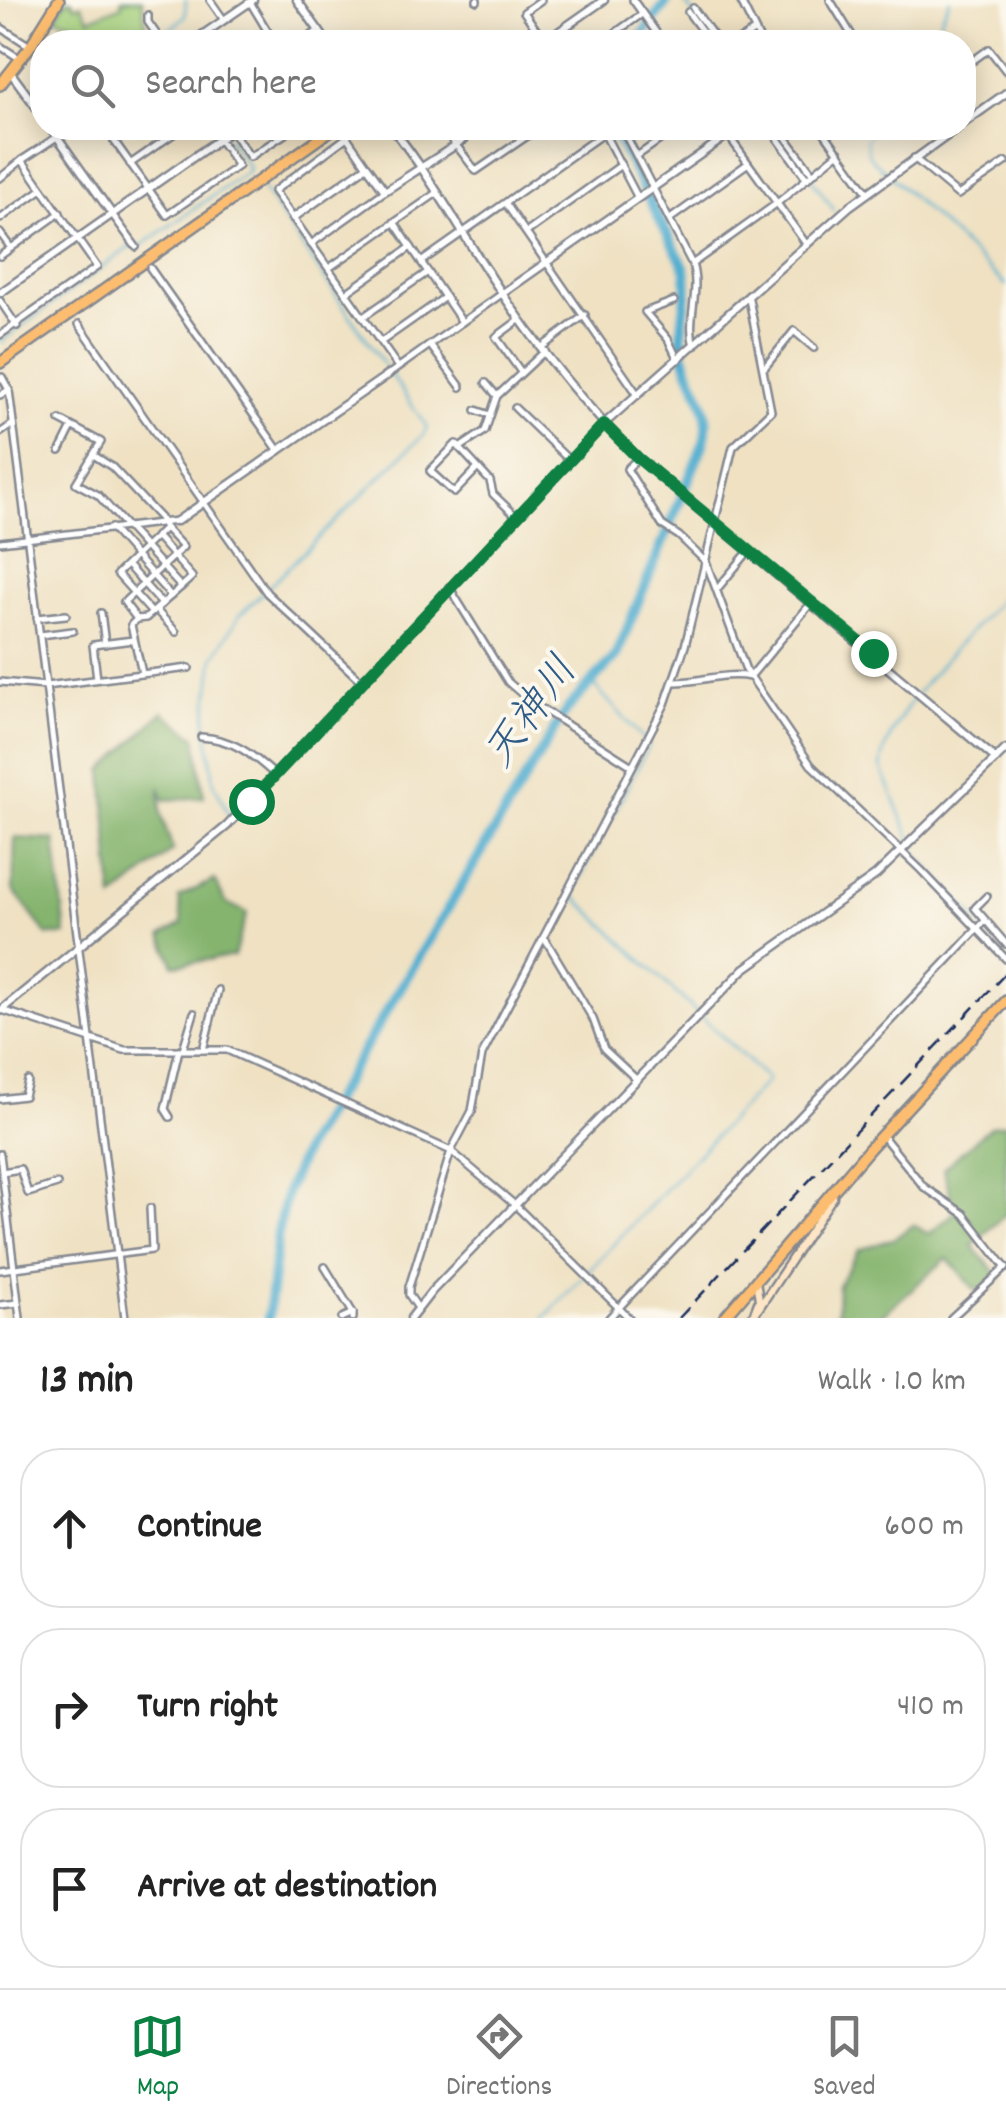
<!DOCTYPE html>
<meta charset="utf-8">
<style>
body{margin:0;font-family:Dekko,"Klee One",sans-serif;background:#f2f2f2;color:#222}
.stop{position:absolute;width:30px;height:30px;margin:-22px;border:8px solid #0b8043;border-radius:50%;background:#fff}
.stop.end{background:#0b8043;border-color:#fff;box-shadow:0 2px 10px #0008}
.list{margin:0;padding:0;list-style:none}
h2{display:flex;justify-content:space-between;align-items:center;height:130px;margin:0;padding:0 40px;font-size:42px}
h2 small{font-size:32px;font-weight:400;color:#767676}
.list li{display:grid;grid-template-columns:65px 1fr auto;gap:30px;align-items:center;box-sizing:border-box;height:160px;margin:0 20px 20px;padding:0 20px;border:2px solid #e0e0e0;border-radius:40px}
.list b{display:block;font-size:38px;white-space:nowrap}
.list em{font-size:32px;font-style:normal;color:#767676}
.icon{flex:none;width:55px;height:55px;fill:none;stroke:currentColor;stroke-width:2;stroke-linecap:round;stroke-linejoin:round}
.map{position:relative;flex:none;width:1006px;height:1318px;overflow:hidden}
.search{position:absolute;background:#fff;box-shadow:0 5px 25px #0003;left:30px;right:30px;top:30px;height:110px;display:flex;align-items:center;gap:25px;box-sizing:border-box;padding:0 35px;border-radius:40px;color:#767676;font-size:38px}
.sheet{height:670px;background:#fff}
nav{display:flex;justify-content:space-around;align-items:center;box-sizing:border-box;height:140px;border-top:2px solid #e0e0e0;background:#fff;font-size:28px;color:#767676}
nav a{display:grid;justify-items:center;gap:5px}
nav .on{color:#0b8043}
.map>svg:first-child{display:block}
.green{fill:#a6d27e;stroke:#60806e;stroke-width:2.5}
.forest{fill:#84b46d;stroke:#507266;stroke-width:2.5}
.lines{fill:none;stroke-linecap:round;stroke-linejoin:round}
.stream{stroke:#52afd0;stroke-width:2.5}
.river{stroke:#52afd0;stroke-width:10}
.minor-casing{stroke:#858890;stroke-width:10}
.tertiary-casing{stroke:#858890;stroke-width:11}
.secondary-casing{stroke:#858890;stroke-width:11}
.trunk-casing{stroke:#858890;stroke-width:14}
.minor{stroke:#fff;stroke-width:5}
.tertiary{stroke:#fff;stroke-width:6}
.secondary{stroke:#fee5c5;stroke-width:6}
.trunk{stroke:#fcbd6f;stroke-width:9}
.rail{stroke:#1b2f5e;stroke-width:2.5;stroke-dasharray:15 8;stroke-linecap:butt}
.route{stroke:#0b8043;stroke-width:12}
.labels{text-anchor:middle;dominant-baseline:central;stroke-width:8;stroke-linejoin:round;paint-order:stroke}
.water-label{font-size:42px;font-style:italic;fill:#2e5c86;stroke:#fbf7ec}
</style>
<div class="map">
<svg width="1006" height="1318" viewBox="0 0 1006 1318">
<rect width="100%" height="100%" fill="#fbf7ec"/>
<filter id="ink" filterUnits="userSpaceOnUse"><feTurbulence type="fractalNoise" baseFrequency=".01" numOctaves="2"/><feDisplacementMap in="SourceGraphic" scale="20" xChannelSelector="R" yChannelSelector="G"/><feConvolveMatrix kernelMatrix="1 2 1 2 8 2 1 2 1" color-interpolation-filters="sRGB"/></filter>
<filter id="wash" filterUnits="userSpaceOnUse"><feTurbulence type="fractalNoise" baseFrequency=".0048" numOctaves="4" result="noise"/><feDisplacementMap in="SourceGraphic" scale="40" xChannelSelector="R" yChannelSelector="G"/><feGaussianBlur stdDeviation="2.25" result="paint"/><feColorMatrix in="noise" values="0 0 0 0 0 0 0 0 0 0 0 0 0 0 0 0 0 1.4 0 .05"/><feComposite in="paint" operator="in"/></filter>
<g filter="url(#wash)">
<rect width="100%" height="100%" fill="#efe1c2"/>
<path class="green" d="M 67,0 L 72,0 L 75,6 L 81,4 L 89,19 L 122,5 L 121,0 L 142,0 L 146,25 C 123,38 80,23 55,18 Z"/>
<g class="forest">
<path d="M 163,712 L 196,737 L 204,797 L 164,800 L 160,787 L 161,814 L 173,850 L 113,899 L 103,771 Z"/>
<path d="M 15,838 L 55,840 L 66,935 L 47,935 L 13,890 Z"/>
<path d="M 215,880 L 225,902 L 247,913 L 234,956 L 174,965 L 162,936 L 182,924 L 179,897 Z"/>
<path d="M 1006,1124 L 1006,1214 L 972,1245 L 1000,1278 L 976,1291 L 947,1258 L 879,1318 L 837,1318 L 838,1285 L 859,1250 L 895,1238 L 913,1225 L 929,1234 L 955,1212 L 943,1169 L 991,1126 Z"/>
</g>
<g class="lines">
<g class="stream">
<path d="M 683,0 L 714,42"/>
<path d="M 166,41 L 167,32 L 185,16 L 186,0"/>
<path d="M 930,42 L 950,0"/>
<path d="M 775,128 L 834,210"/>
<path d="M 875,128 L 866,139 L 869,156 L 1006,285"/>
<path d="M 0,342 L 130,247 L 138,248 L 247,172 L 249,168 L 228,138"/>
<path d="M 1006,593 C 970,634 885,714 881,767 L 918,856 L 1006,951"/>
<path d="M 229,815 L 214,783 L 206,720 L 214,657 L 239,616 L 423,435 L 427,427 L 263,189"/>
<path d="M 544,1318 L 768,1080 L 572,894 L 649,745 L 592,683"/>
</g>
<g class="river">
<path d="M 637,42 L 668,0"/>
<path d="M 268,1318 L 279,1225 L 287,1191 L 305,1148 L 556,727 L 568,708 L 616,656 L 704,442 C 715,400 687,383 682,345 C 679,319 691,294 685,268 L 612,128"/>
</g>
</g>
</g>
<g filter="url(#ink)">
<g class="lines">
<g class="minor-casing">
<g id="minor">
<path d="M 210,0 L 224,20"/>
<path d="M 477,0 L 477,1"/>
<path d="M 541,0 L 524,12 L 545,42"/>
<path d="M 633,0 L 663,42"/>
<path d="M 740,0 L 761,42"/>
<path d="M 830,0 L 856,42"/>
<path d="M 250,2 L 274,42"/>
<path d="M 693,8 L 718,42"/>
<path d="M 688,12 L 710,42"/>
<path d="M 148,15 L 148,22 L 162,42"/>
<path d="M 0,27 L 30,46"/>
<path d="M 250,42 L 267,31"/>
<path d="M 602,42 L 642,14"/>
<path d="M 737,42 L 754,31"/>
<path d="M 0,46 L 19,58"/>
<path d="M 964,67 L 989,49 L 1006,71"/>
<path d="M 105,128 L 167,215 L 238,166 L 211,128"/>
<path d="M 481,128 L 456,145 L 476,171 L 539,128"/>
<path d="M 622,128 L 692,264 C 701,292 686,319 694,346"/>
<path d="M 723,128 L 807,245"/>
<path d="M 770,128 L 807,179"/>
<path d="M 779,128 L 813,174"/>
<path d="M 821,128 L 867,192"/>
<path d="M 932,128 L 940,140"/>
<path d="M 231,130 L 250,157 L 294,128"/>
<path d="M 113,139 L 130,128"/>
<path d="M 637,156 L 677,128"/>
<path d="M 914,158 L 958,195 L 1006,162"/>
<path d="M 22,160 L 57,137"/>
<path d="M 130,164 L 182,128"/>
<path d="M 367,166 L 347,137 L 274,191 L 398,367"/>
<path d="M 0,178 L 22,160 L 97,267 L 0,335"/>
<path d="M 506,204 L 638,395"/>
<path d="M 112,214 L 136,247"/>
<path d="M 0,219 L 42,189"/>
<path d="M 670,219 L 747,164"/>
<path d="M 394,222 L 462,322"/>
<path d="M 527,232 L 621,165"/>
<path d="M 0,233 L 11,248"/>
<path d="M 311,244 L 385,191"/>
<path d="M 0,256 L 60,213"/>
<path d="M 421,262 L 604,133 L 638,198"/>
<path d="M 692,264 L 776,204 L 839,152"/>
<path d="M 150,268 L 279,451"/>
<path d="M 329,268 L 437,193"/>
<path d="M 346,293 L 411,247"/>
<path d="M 0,301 L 17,326"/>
<path d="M 674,301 L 645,312 L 668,339 L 678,360"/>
<path d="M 363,317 L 428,272"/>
<path d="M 519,320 L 496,337 L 521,372"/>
<path d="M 79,324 L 267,593 L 361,681"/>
<path d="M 381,342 L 445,297"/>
<path d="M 430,345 L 461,387"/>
<path d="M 542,347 L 585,315"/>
<path d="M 765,367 L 794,331 L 814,348"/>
<path d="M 389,374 L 503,293"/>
<path d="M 0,378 L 2,377 L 9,390 L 125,1318"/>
<path d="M 486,383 L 497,396"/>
<path d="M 0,395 L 9,390"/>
<path d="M 515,408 L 569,460"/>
<path d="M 476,410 L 490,415"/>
<path d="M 60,420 L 101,442 L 76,483 L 98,495 L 181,587 L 146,618 L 137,619 L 131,625 L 142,673"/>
<path d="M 0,433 L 13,424"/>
<path d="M 461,447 L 485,431 L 497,396 L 545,351"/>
<path d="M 60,451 L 72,427"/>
<path d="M 95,456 L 112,467 L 160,518 L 165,528 L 117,574 L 152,613"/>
<path d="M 638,458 L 627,469 L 662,525 L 679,536 L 706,562 L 746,670 L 811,765 L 921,870 L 1006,959"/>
<path d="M 477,469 L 454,493 L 430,471 L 456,444 L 490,481 L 493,494 L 516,516"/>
<path d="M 111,528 L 171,596"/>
<path d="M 156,536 L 192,577 L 181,587"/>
<path d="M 0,542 L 177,521"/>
<path d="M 127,565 L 162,604"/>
<path d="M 449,587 L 508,682 L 531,702 L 632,766"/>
<path d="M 718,588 L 748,552"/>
<path d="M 156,610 L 176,632"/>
<path d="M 101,613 L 105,644"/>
<path d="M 37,618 L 66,615"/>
<path d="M 137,619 L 124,602 L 183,547 L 166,529"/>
<path d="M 40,635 L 73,631"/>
<path d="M 750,677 L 812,602"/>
<path d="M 97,679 L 93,645 L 133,640"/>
<path d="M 0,682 L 46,686 L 189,668"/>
<path d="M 675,682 C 701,682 724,672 750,677"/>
<path d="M 201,737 C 233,739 252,754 275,775"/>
<path d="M 987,896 L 975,908 L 1006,944"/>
<path d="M 544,937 L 593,1019 L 604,1049 L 636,1079"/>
<path d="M 2,1010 L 124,1050 L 227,1050 L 451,1151 L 515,1205 L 629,1318"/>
<path d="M 183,1049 L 194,1013"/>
<path d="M 203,1050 L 218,990"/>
<path d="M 0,1099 L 24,1096 L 28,1081"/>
<path d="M 170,1117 L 165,1109 L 179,1050"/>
<path d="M 882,1135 L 924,1187 L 964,1214 L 1006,1268"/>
<path d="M 0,1154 L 20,1318"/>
<path d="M 2,1172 L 20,1169 L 28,1193 L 57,1184"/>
<path d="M 325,1267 L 353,1313 L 353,1318"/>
<path d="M 0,1270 L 152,1250 L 150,1208"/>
<path d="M 0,1305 L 18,1303"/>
<path d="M 418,1308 L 409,1295 L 409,1287 L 451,1151 L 472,1111 L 482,1055 L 665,704 L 685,646 L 733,447 L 771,411 L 749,299"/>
<path d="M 342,1318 L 353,1313"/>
<path d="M 609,1318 L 984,922"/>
<path d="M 951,1318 L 1006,1267"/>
</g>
</g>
<g class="tertiary-casing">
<g id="tertiary">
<path d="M 297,0 L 327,42"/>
<path d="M 192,42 L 253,0"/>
<path d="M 303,42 L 319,31"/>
<path d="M 544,42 L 604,0"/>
<path d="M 11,73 L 42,115"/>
<path d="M 964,123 L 1006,93"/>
<path d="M 51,128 L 112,214"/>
<path d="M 392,128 C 424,168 449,211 477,255 C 523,328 576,398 638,458 L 996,759"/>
<path d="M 58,137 L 71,128"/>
<path d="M 293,218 L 367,166 L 385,191 L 456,145 L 444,128"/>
<path d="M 0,293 L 235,128"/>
<path d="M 503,293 L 738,128"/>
<path d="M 177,521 L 389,374"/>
<path d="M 0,1011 L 227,826 L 604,424 L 850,206 L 958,128"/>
<path d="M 411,1318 L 432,1291 L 744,969 L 876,875 L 1006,749"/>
</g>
</g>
<g class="secondary-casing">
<g id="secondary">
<path d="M 755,1314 L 833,1197"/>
<path d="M 752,1318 L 759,1300 L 756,1281"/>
</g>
</g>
<g class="trunk-casing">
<g id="trunk">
<path d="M 0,85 L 29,48 L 59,0"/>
<path d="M 0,363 L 334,128"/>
<path d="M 724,1318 L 870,1148 L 1006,1001"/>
</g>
</g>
<use href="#minor" class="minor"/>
<use href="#tertiary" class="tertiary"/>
<use href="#secondary" class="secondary"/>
<use href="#trunk" class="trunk"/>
<path class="rail" d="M 679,1318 L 1006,973"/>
</g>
</g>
<g class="lines" filter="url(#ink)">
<path class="route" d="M 251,801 L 604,424 L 638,458 L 873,653"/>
</g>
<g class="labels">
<g class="water-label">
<text transform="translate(534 714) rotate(-54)">天神川</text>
</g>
</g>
</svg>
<div class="stop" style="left:251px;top:801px"></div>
<div class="stop end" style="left:873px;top:653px"></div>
<div class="search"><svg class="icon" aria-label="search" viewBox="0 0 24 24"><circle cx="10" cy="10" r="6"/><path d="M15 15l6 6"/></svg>Search here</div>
</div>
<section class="sheet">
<h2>13 min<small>Walk · 1.0 km</small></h2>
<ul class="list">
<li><svg class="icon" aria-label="ahead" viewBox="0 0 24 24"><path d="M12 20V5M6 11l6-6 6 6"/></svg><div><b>Continue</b></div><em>600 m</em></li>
<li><svg class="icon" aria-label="right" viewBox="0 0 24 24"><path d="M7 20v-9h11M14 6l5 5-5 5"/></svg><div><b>Turn right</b></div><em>410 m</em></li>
<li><svg class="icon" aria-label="arrive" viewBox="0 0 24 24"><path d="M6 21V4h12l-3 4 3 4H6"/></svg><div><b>Arrive at destination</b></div></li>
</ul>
</section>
<nav>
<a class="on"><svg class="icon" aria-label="map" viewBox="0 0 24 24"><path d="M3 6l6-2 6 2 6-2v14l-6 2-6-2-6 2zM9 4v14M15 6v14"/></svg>Map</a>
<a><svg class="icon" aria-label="directions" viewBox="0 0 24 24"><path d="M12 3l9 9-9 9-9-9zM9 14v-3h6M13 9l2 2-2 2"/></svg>Directions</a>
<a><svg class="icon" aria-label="saved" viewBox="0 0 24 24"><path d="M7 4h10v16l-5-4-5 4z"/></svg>Saved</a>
</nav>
